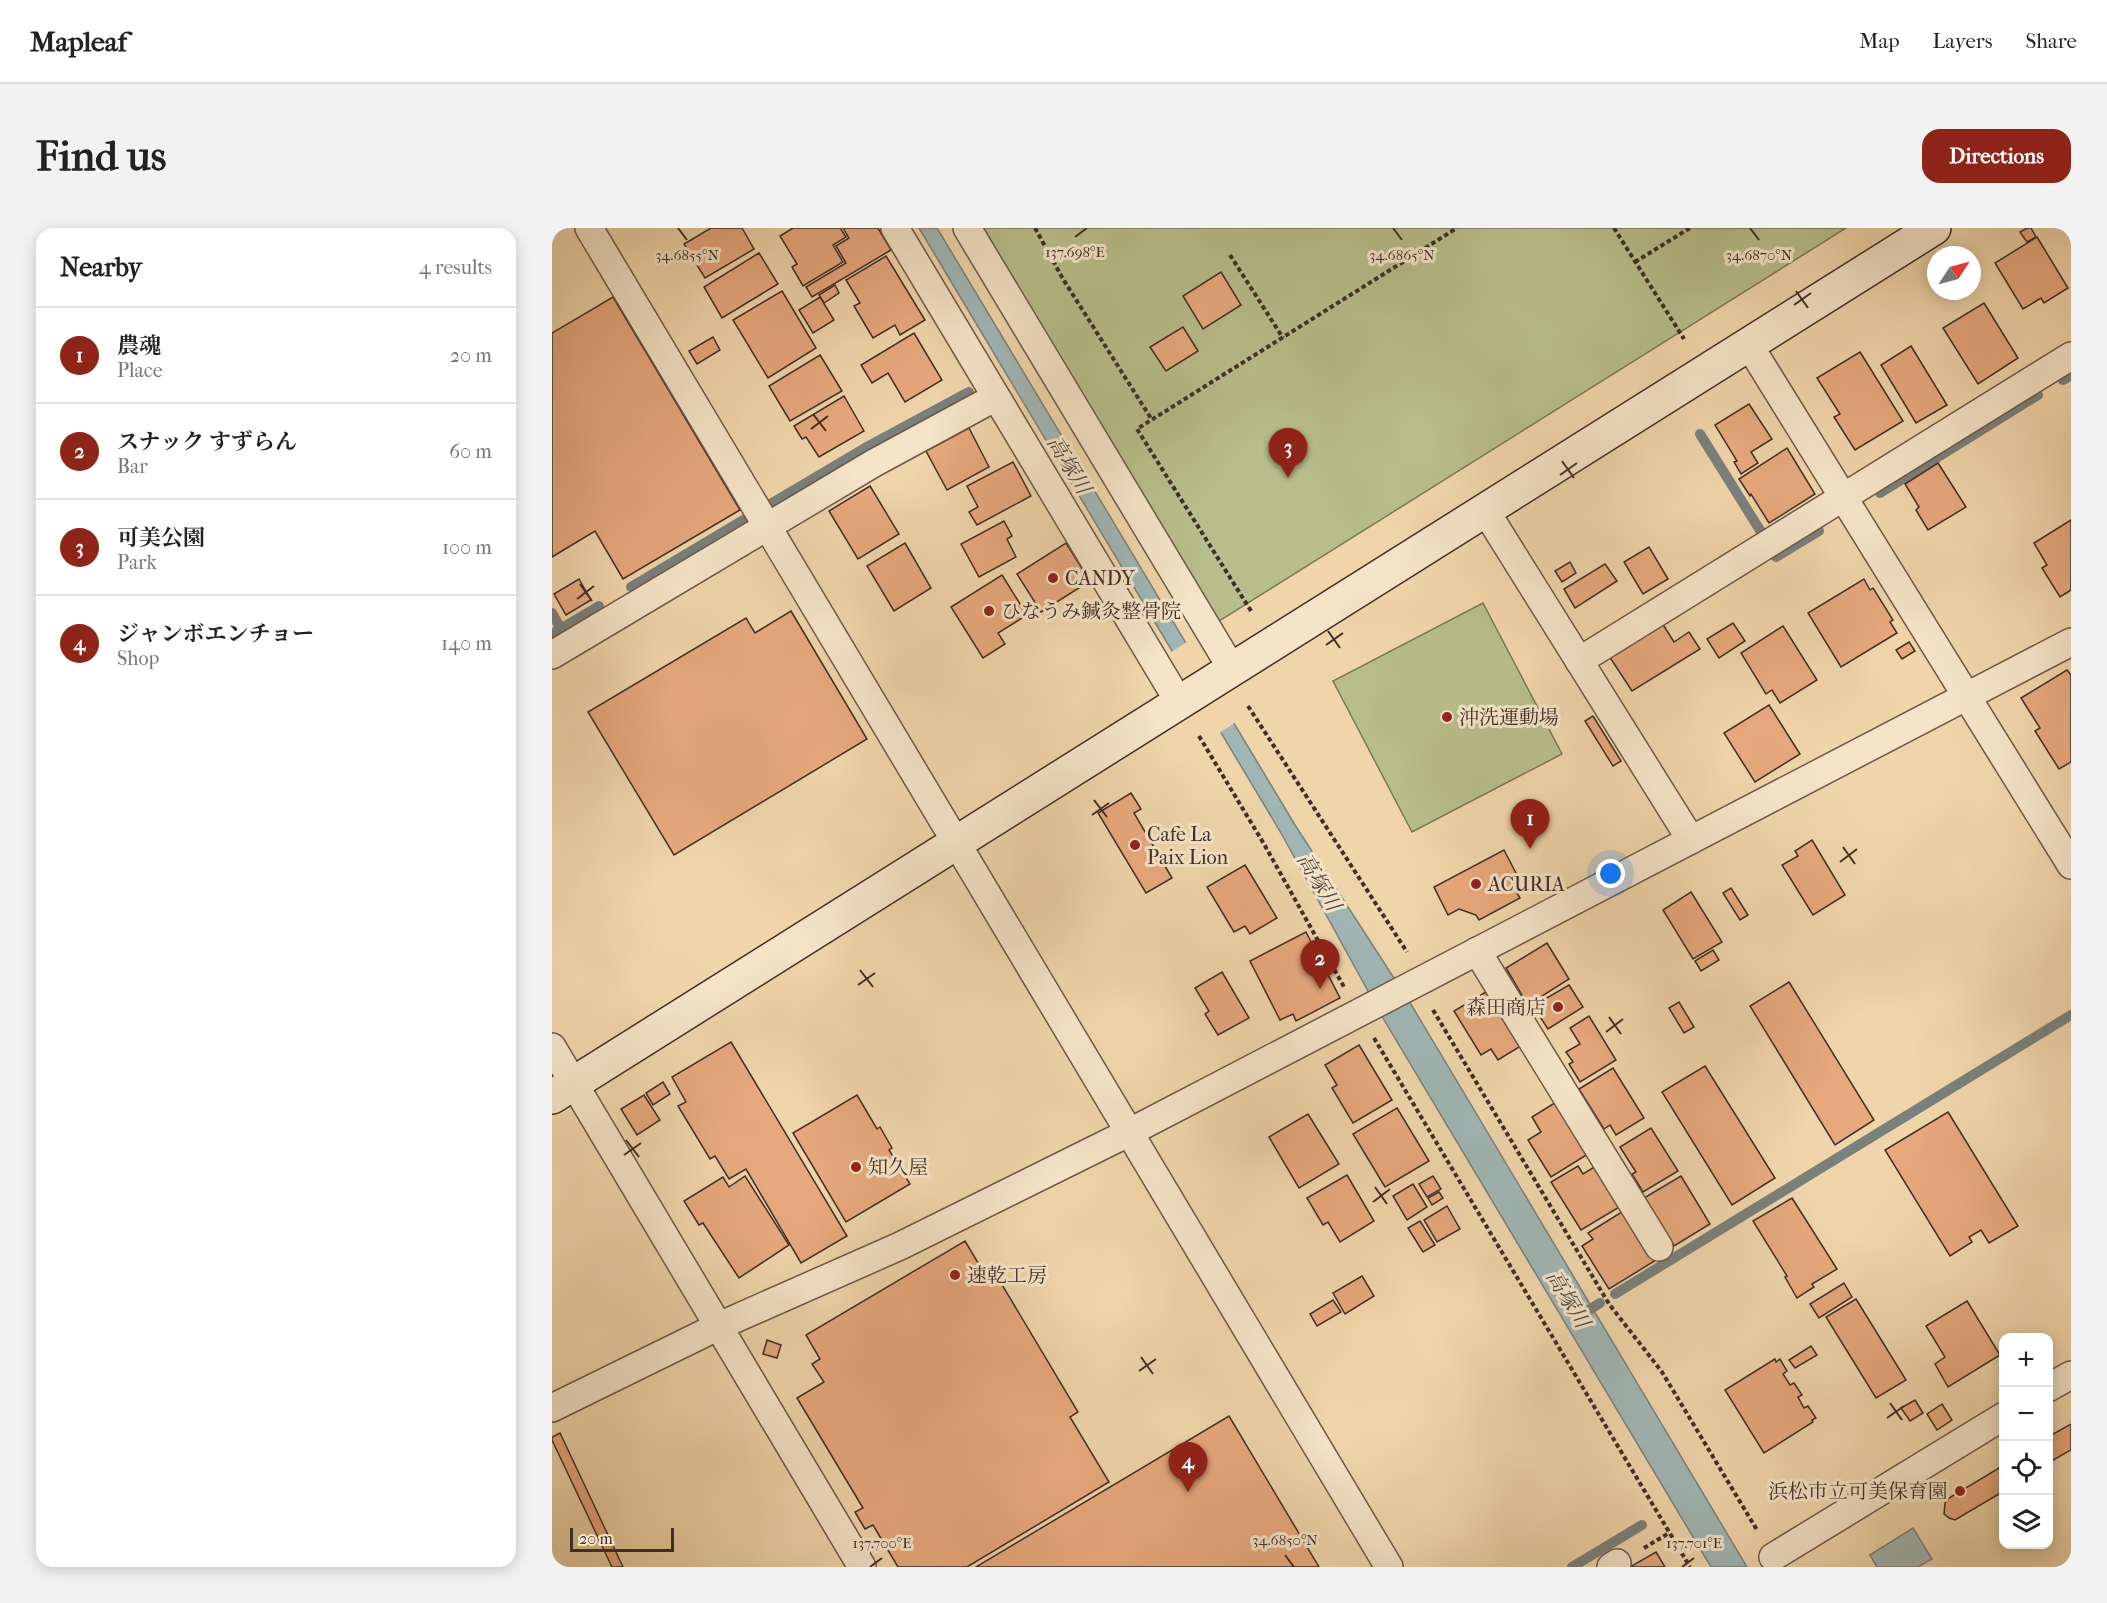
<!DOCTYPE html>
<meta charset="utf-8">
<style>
body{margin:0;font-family:"IM FELL French Canon","Noto Serif JP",serif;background:#f2f2f2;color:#222}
.controls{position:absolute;right:18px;bottom:18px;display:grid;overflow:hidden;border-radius:12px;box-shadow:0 3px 15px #0003}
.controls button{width:54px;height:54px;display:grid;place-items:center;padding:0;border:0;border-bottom:2px solid #e0e0e0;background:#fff;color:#222;font:30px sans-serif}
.compass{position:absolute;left:1375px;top:18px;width:54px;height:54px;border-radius:50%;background:#fff;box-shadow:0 3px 15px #0003;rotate:54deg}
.scale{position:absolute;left:18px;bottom:15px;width:104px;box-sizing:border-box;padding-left:6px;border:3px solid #402e27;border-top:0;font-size:16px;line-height:21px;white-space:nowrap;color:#402e27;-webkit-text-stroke:4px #f5e4c8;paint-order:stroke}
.you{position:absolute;left:1059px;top:646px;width:21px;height:21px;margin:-15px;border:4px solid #fff;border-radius:50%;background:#1a73e8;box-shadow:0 0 0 9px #1a73e833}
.badge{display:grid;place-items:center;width:39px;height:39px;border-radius:50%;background:#8f2418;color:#fff;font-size:20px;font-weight:700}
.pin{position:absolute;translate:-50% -50px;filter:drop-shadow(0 2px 3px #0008)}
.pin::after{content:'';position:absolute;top:32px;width:21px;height:18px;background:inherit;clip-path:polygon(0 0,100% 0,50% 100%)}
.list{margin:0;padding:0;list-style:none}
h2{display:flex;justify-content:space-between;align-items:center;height:78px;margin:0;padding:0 24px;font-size:26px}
h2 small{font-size:20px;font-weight:400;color:#767676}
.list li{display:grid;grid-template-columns:39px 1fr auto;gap:18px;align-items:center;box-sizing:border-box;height:96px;padding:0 24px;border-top:2px solid #e0e0e0}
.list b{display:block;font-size:22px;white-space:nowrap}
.list p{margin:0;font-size:20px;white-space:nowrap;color:#767676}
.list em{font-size:20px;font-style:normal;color:#767676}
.icon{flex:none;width:33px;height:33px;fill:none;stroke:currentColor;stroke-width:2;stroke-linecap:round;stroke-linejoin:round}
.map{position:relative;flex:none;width:1519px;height:1339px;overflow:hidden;border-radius:18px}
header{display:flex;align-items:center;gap:36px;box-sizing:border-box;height:84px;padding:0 30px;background:#fff;border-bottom:2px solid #e0e0e0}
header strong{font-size:28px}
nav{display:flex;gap:33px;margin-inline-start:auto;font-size:21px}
.intro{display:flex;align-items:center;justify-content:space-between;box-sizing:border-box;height:144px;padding:0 36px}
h1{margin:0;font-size:42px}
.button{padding:15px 27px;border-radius:18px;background:#8f2418;color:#fff;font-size:21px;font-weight:700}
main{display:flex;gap:36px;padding:0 36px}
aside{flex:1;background:#fff;border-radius:18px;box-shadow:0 3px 15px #0003}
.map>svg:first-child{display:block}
.park{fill:#b7be8b;stroke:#7c7659;stroke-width:1.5}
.water{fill:#a0b6b5;stroke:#7a807c;stroke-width:1.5}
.pier{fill:#f0d5aa}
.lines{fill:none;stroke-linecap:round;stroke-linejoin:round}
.stream{stroke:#7a807c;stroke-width:10}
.building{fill:#e7a87d;stroke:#402e27;stroke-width:1.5}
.street-casing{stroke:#6c5848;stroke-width:30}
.secondary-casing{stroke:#402e27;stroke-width:36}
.path{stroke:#402e27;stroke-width:4;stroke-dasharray:4.5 3;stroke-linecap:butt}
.street{stroke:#f5e4c8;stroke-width:27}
.secondary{stroke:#f5e4c8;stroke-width:33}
.ticks{fill:none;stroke:#402e27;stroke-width:2}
.poi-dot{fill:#8f2418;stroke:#f5e4c8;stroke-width:2}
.labels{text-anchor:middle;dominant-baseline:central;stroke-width:6;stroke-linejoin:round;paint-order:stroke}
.poi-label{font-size:20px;fill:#402e27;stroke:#f5e4c8;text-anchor:start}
.water-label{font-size:21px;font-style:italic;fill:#534943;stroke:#f5e4c8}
.ticks-label{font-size:15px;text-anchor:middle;fill:#402e27;stroke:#f5e4c8;stroke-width:6;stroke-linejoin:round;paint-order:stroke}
</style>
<header>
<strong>Mapleaf</strong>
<nav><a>Map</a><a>Layers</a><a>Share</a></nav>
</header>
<div class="intro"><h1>Find us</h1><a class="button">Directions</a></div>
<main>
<aside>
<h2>Nearby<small>4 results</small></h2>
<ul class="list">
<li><span class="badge">1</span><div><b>農魂</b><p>Place</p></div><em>20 m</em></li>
<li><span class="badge">2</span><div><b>スナック すずらん</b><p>Bar</p></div><em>60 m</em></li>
<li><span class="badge">3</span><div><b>可美公園</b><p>Park</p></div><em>100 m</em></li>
<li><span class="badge">4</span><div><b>ジャンボエンチョー</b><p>Shop</p></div><em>140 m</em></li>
</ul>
</aside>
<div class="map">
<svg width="1519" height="1339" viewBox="0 0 1519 1339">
<rect width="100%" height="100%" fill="#f0d5aa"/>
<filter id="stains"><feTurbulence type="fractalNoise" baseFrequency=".00333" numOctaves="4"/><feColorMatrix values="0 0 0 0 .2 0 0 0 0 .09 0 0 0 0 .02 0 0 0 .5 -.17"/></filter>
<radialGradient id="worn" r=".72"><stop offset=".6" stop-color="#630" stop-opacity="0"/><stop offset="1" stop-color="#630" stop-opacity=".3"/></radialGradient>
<g class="park">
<path d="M 427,0 L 1294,0 L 664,395 Z"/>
<path d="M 931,375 L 1010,526 L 860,604 L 781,453 Z"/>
</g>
<g class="water">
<path d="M 367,0 L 385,0 L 743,597 L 860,778 L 1195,1339 L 1159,1339 L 832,792 L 729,605 Z"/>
<path d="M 1361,1300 L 1380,1331 L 1366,1339 L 1325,1339 L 1318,1327 Z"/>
</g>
<path class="pier" d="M 636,413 L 684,494 L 666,506 L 618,425 Z"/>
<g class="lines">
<g class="stream">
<path d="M 1511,152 L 1519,147"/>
<path d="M 1148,206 L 1211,307"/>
<path d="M 1328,265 L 1486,167"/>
<path d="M 220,275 L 313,220 L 417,164"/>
<path d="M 1222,324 L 1224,329 L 1267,303"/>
<path d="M 79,359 L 193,291"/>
<path d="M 0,385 L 9,401"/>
<path d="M 0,406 L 47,378"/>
<path d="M 1063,1066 L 1519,787"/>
<path d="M 1028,1088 L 1048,1075"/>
<path d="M 1020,1339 L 1090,1297"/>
</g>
</g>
<g class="building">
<path d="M 159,0 L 190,0 L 202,21 L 153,50 L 132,16 Z"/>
<path d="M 241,0 L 288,0 L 294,9 L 281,17 L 291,34 L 251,58 L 240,39 L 245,36 L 228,8 Z"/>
<path d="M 291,0 L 326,0 L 339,22 L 260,69 L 254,59 L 294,35 L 284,18 L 297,10 Z"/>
<path d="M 1475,0 L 1479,0 L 1484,9 L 1475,14 L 1468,4 Z"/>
<path d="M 1485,9 L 1516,60 L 1492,75 L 1489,70 L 1471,81 L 1443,35 Z"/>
<path d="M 207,25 L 226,56 L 170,90 L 152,59 Z"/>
<path d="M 334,28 L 373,92 L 348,107 L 343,97 L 321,110 L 302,78 L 308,75 L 294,52 Z"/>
<path d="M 669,44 L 689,77 L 651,101 L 631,68 Z"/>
<path d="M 283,57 L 287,65 L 272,75 L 267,67 Z"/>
<path d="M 230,63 L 264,120 L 216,150 L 181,92 Z"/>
<path d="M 61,69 L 188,282 L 71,351 L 43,303 L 0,329 L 0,105 Z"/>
<path d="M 268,69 L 282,92 L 261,105 L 247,82 Z"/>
<path d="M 1432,75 L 1466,130 L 1426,156 L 1391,100 Z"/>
<path d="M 631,99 L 646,123 L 614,143 L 598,119 Z"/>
<path d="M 362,105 L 390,152 L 353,174 L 336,145 L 320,155 L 309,137 Z"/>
<path d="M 161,109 L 168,122 L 145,136 L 137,123 Z"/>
<path d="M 1359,118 L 1395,177 L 1364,195 L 1329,137 Z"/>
<path d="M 1308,124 L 1351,193 L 1303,222 L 1282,189 L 1288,186 L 1265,150 Z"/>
<path d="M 268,127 L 290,163 L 238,193 L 217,158 Z"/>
<path d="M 292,168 L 312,203 L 267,229 L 254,209 L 250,211 L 242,198 Z"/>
<path d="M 1197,176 L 1220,211 L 1199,224 L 1206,235 L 1189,246 L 1182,234 L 1185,233 L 1163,197 Z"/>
<path d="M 417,200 L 437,239 L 395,262 L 374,223 Z"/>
<path d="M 1235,220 L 1263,266 L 1217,295 L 1199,266 L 1198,268 L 1187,251 Z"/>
<path d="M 461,234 L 479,268 L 425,297 L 417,284 L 426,279 L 415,258 Z"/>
<path d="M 1386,235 L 1414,279 L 1376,302 L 1364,282 L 1367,279 L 1353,256 Z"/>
<path d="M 318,258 L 347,306 L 306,331 L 277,283 Z"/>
<path d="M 1519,292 L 1519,362 L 1508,369 L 1490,340 L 1495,337 L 1482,315 Z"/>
<path d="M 452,293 L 460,308 L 455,311 L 464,329 L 427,349 L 409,316 Z"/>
<path d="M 353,315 L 379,360 L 342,383 L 315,338 Z"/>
<path d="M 514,315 L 538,353 L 489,384 L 465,346 Z"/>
<path d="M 1097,319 L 1116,351 L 1091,366 L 1072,334 Z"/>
<path d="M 1018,334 L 1024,345 L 1010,354 L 1003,343 Z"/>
<path d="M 1053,336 L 1065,353 L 1023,380 L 1012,361 Z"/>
<path d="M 450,347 L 475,387 L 446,405 L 453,416 L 431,430 L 399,379 Z"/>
<path d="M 27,351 L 39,372 L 14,387 L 2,366 Z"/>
<path d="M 1312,351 L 1318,362 L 1321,360 L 1341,392 L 1338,394 L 1345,405 L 1289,439 L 1256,385 Z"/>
<path d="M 239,383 L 315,511 L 122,627 L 36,484 L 194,390 L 203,405 Z"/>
<path d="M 1110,395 L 1122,414 L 1137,404 L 1148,421 L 1080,463 L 1057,428 Z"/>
<path d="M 1181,395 L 1193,413 L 1167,430 L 1155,411 Z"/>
<path d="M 1231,398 L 1265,452 L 1228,475 L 1220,462 L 1214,466 L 1189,425 Z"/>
<path d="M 1357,414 L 1363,423 L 1350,431 L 1344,422 Z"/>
<path d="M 1515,442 L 1519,447 L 1519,534 L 1507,541 L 1483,503 L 1488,500 L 1469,470 Z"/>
<path d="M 1217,477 L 1248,526 L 1203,554 L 1172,505 Z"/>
<path d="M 1041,488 L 1069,533 L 1061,538 L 1033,493 Z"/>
<path d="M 579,565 L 589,581 L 582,585 L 620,650 L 594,665 L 546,585 Z"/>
<path d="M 1260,612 L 1293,667 L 1261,687 L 1230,637 L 1246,628 L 1243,623 Z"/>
<path d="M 952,622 L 966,649 L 958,653 L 968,670 L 927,692 L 924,687 L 907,681 L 896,687 L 882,659 Z"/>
<path d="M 693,637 L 725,690 L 698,706 L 693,698 L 682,704 L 655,659 Z"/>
<path d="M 1179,660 L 1196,687 L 1188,692 L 1171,665 Z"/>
<path d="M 1139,664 L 1170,714 L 1141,731 L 1111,682 Z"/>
<path d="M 754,704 L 788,770 L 744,793 L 741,786 L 728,792 L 698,733 Z"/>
<path d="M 995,715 L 1017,751 L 976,777 L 954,740 Z"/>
<path d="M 1161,722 L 1167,732 L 1149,743 L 1143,733 Z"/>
<path d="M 670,744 L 697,790 L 666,807 L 653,786 L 657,783 L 643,760 Z"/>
<path d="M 1237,754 L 1322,892 L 1283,917 L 1198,778 Z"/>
<path d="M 1017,757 L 1031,779 L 996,801 L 981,778 Z"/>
<path d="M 939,761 L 972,816 L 946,832 L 939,821 L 929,827 L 902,783 Z"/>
<path d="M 1127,774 L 1142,799 L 1132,805 L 1117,780 Z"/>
<path d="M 1037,788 L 1064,832 L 1028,854 L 1017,836 L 1021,834 L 1014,824 L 1028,816 L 1018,800 Z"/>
<path d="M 179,814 L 295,1008 L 249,1035 L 194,941 L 177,951 L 163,928 L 158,931 L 126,878 L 134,874 L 120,849 Z"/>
<path d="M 807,817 L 840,872 L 801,895 L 780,860 L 785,857 L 773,837 Z"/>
<path d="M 1153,838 L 1223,950 L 1180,977 L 1110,864 Z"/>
<path d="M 1061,840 L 1092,890 L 1064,907 L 1058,897 L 1052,901 L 1027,861 Z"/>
<path d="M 111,854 L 118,866 L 101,877 L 94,865 Z"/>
<path d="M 92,867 L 108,892 L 85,907 L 69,881 Z"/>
<path d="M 305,867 L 325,901 L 328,899 L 340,920 L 337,922 L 358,956 L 294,994 L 241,905 Z"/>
<path d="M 1009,871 L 1036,926 L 999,949 L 976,912 L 989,904 L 980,889 Z"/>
<path d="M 845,880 L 877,933 L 833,959 L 801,906 Z"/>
<path d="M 1396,884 L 1466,998 L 1437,1015 L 1429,1002 L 1417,1009 L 1420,1014 L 1398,1028 L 1333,922 Z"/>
<path d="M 756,886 L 787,936 L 747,960 L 717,909 Z"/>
<path d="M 1099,900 L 1126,943 L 1091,964 L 1080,946 L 1084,944 L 1068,919 Z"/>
<path d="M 1026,938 L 1031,946 L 1044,938 L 1069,978 L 1029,1002 L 999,954 Z"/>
<path d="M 795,947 L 822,993 L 788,1014 L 776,994 L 771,997 L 755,970 Z"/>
<path d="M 193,948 L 237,1017 L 187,1050 L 151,995 L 147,997 L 132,973 L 171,949 L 177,959 Z"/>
<path d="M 881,948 L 889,961 L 875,969 L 867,956 Z"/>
<path d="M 1129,948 L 1158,996 L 1122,1018 L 1092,970 Z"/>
<path d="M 861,956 L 875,979 L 855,992 L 841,968 Z"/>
<path d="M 887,964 L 891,970 L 880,977 L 876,970 Z"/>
<path d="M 1240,970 L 1285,1041 L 1260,1056 L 1262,1059 L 1245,1070 L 1233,1049 L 1235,1048 L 1201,993 Z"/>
<path d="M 895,978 L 908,1001 L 885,1014 L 872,992 Z"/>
<path d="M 1073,982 L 1104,1032 L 1057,1061 L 1030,1018 L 1041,1011 L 1036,1005 Z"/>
<path d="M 868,993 L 883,1017 L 871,1024 L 856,1000 Z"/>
<path d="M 413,1013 L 438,1055 L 446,1050 L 526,1184 L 518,1189 L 557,1254 L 415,1339 L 346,1339 L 321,1297 L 313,1301 L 303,1284 L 311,1280 L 245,1170 L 272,1154 L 260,1136 L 268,1131 L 254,1107 Z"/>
<path d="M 810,1048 L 822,1068 L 793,1086 L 781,1065 Z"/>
<path d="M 1292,1055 L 1300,1069 L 1267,1090 L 1258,1076 Z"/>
<path d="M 1304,1071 L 1354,1152 L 1324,1170 L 1274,1089 Z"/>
<path d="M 781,1072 L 789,1084 L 765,1098 L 758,1086 Z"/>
<path d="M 1415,1073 L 1448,1127 L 1396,1159 L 1383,1136 L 1393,1129 L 1374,1098 Z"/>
<path d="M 215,1112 L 229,1117 L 225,1130 L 211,1126 Z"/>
<path d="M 1259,1118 L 1265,1127 L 1243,1140 L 1237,1132 Z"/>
<path d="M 1223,1131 L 1224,1134 L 1228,1131 L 1235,1143 L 1231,1146 L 1238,1157 L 1242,1155 L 1250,1167 L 1246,1169 L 1252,1180 L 1256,1178 L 1264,1190 L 1260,1192 L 1261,1194 L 1212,1225 L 1173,1162 Z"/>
<path d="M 1363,1172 L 1371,1185 L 1358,1193 L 1349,1180 Z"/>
<path d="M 1390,1176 L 1400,1192 L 1385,1202 L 1375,1186 Z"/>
<path d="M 677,1188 L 767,1339 L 424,1339 Z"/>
<path d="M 1519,1196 L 1519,1222 L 1496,1235 L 1496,1209 Z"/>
<path d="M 8,1205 L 33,1258 L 71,1339 L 60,1339 L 0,1212 L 0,1209 Z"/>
<path d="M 1452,1237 L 1452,1263 L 1403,1292 L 1397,1290 L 1392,1286 L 1393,1275 L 1397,1270 Z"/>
<path d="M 1104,1324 L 1113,1339 L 1078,1339 Z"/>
</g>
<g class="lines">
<g class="street-casing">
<g id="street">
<path d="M 37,0 L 837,1339"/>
<path d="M 343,0 L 627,474"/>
<path d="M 415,0 L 680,441"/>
<path d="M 1197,117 L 1519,637"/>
<path d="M 933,282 L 1139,612"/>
<path d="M 0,427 L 322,235 L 444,169"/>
<path d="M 1027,433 L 1519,128"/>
<path d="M 925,723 L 1107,1019"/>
<path d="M 0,819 L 310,1339"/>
<path d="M 1496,1160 L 1519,1147"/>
<path d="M 0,1180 L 167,1098 L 348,1018 L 578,904 L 1519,414"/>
<path d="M 1221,1329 L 1452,1188"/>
<path d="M 1059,1339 L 1065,1335"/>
</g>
</g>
<g class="secondary-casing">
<path id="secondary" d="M 0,869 L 1382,0"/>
</g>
<g class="path">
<path d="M 483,0 L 511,51 L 600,192"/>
<path d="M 1062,0 L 1132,111"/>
<path d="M 678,27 L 731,110"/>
<path d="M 1083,34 L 1138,0"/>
<path d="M 699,383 L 585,201 L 905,0"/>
<path d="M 696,478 L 855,724"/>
<path d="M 647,508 L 712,616 L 792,759"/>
<path d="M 881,782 L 1057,1076 L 1110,1144 L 1205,1302"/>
<path d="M 822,810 L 1138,1339"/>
<path d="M 1092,1320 L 1117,1305"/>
</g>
<use href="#street" class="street"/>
<use href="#secondary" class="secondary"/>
</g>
<path class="ticks" d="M 126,0 L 135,12M 841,0 L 850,12M 1198,0 L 1207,12M 523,9 L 535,0M 1244,63 L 1256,80M 1242,77 L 1259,65M 261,186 L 274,203M 259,201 L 276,188M 1010,233 L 1022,250M 1008,247 L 1025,235M 28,356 L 40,373M 25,371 L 42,358M 776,403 L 788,420M 774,417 L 791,405M 542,572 L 555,589M 540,587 L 557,575M 1291,619 L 1303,636M 1288,634 L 1305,621M 308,742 L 321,759M 306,757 L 323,745M 1057,789 L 1069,806M 1054,804 L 1071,791M 74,912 L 87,929M 72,927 L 89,915M 823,959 L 835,976M 821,974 L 838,961M 589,1129 L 601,1146M 587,1143 L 604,1131M 1338,1175 L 1350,1192M 1335,1190 L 1352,1178M 733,1327 L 742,1339M 318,1339 L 330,1330M 1130,1339 L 1142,1330"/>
<g class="poi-dot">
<circle cx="501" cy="350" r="6"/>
<circle cx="437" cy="383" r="6"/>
<circle cx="895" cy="489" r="6"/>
<circle cx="583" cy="617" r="6"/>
<circle cx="924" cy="656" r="6"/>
<circle cx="1006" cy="779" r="6"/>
<circle cx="304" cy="939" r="6"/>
<circle cx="403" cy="1047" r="6"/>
<circle cx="1408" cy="1263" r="6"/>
</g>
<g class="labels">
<g class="poi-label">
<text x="513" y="350">CANDY</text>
<text x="449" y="383">ひなうみ鍼灸整骨院</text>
<text x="907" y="489">沖洗運動場</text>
<text x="595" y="606">Cafe La<tspan x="595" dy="23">Paix Lion</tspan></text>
<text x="936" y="656">ACURIA</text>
<text x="994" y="779" text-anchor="end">森田商店</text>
<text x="316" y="939">知久屋</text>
<text x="415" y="1047">速乾工房</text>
<text x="1396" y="1263" text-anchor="end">浜松市立可美保育園</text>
</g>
<g class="water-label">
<text transform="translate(517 237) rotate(59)">高塚川</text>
<text transform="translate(767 654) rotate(59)">高塚川</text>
<text transform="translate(1016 1071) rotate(59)">高塚川</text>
</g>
</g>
<g class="ticks-label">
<text x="523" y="29">137.698°E</text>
<text x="850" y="32">34.6865°N</text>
<text x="1207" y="32">34.6870°N</text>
<text x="135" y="32">34.6855°N</text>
<text x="733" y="1317">34.6850°N</text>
<text x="330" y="1320">137.700°E</text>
<text x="1142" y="1320">137.701°E</text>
</g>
<rect width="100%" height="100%" filter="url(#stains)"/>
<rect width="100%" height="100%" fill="url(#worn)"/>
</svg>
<div class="controls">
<button>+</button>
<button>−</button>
<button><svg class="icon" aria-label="locate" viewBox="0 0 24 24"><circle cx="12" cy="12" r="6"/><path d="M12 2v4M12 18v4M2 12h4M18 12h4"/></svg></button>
<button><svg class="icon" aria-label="layers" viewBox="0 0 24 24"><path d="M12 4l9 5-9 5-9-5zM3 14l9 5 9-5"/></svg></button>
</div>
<svg class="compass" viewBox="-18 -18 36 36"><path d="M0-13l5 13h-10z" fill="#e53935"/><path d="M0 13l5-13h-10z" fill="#767676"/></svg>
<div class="scale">20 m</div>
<div class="you"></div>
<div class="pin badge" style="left:978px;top:621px">1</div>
<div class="pin badge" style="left:768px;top:761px">2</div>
<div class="pin badge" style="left:736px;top:250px">3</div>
<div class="pin badge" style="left:636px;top:1264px">4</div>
</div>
</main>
